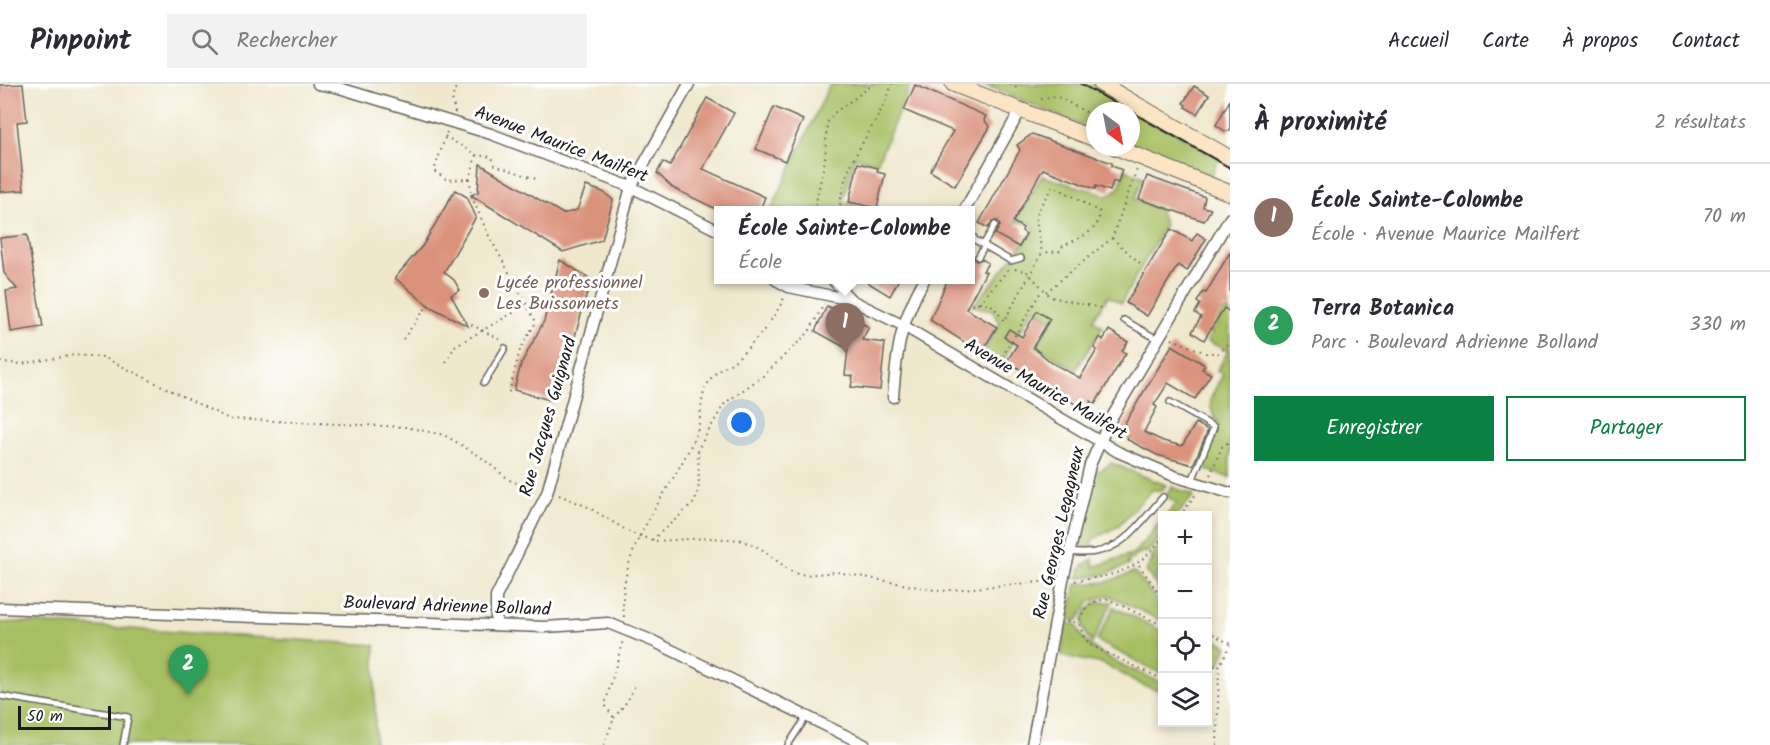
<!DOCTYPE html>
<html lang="fr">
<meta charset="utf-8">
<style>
body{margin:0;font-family:Kalam,sans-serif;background:#f2f2f3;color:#2b2b33}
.controls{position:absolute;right:18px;bottom:18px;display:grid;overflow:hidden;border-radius:0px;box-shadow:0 3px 9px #0003}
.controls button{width:54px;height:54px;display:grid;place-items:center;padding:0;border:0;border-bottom:2px solid #e1e1e2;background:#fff;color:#2b2b33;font:30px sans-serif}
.compass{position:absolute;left:1086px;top:18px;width:54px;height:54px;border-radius:50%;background:#fff;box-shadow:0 3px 9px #0003;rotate:148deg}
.scale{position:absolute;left:18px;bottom:15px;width:93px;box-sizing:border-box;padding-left:6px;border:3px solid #1c1c1c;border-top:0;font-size:16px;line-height:21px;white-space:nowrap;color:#1c1c1c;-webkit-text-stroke:4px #fff;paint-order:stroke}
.you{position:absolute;left:742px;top:339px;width:21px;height:21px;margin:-15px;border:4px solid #fff;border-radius:50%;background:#1a73e8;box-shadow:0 0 0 9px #1a73e833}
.badge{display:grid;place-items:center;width:39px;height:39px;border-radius:50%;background:#0b8043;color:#fff;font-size:20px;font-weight:700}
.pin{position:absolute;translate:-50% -50px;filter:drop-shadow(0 2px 3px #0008)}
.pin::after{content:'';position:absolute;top:32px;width:21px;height:18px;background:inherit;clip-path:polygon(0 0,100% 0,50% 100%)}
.popup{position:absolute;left:714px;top:122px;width:261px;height:78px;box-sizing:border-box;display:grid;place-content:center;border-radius:0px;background:#fff;filter:drop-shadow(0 2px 4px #0005);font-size:20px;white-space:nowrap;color:#7c7c81}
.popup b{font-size:22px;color:#2b2b33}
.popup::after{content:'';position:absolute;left:50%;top:100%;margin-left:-12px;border:12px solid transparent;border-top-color:#fff}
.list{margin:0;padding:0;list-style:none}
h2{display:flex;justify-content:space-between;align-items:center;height:78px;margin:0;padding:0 24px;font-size:26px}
h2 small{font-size:20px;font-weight:400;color:#7c7c81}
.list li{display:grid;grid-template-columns:39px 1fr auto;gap:18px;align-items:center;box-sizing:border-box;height:108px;padding:0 24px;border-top:2px solid #e1e1e2}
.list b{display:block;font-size:22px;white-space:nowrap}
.list p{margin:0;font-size:20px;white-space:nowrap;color:#7c7c81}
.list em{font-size:20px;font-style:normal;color:#7c7c81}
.actions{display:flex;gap:12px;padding:18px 24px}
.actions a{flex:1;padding:14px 0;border:2px solid #0b8043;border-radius:0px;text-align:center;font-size:21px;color:#0b8043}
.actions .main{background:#0b8043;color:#fff}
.icon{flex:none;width:33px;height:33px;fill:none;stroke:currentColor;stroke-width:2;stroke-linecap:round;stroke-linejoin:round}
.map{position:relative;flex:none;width:1230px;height:661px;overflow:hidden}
header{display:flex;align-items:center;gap:36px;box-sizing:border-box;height:84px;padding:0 30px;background:#fff;border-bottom:2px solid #e1e1e2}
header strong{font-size:28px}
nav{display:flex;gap:33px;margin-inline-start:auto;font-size:21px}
.search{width:420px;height:54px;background:#f2f2f3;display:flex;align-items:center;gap:15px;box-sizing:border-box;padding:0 21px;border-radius:0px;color:#7c7c81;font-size:22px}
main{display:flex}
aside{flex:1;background:#fff}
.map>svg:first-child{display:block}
.green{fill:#a7bf64;stroke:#626e40;stroke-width:1.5}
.building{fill:#da927b}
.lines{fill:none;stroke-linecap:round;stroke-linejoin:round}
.service-casing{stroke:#66635a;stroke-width:8}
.minor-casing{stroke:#66635a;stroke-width:13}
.secondary-casing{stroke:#66635a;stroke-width:17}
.path{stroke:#66635a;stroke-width:2;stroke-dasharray:1.5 4.5;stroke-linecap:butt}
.service{stroke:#fff;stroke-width:5}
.minor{stroke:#fff;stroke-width:10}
.secondary{stroke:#fce5c4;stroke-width:15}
.tram{stroke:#1c1c1c;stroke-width:1.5}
.education-dot{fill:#8d6e63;stroke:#fff;stroke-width:2}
.labels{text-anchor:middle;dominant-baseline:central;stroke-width:6;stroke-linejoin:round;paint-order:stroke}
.street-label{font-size:18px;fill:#1c1c1c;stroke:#fff}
.education-label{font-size:18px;fill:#785e54;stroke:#fff;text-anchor:start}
</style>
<header>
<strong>Pinpoint</strong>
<div class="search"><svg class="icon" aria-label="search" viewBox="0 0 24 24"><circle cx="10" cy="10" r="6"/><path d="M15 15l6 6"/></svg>Rechercher</div>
<nav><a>Accueil</a><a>Carte</a><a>À propos</a><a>Contact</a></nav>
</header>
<main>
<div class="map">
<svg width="1230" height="661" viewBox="0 0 1230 661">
<rect width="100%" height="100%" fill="#fff"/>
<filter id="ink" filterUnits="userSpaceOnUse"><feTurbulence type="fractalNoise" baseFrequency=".0167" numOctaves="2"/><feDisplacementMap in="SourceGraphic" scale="12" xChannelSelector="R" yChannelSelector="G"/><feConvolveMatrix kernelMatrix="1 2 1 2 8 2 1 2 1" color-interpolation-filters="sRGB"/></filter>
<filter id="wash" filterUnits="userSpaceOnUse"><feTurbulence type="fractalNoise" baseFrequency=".008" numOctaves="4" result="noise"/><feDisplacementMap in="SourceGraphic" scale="24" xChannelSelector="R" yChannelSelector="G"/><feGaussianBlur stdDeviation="1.35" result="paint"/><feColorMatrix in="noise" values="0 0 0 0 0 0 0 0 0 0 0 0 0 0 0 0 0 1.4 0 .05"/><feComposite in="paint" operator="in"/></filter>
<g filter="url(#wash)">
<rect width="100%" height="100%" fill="#efe8cd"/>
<g class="green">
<path d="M 830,0 L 911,0 L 877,79 L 855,73 L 843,118 L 863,123 L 863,126 L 771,126 Z"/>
<path d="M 983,0 L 1092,0 L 1220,74 L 1210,93 L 1131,63 L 1131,27 L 1095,27 L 1095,47 Z"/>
<path d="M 1125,85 L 1143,93 L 1135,115 L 1159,125 L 1165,141 L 1121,219 L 1108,212 L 1093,236 L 1103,242 L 1076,286 L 1036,262 L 1053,237 L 1034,224 L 1001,280 L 982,270 L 1000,239 L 992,226 L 972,222 C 995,199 1012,171 1034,147 L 1032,139 L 1015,138 L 1042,92 L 1109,112 L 1120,102 Z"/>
<path d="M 1224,227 L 1230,228 L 1230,394 L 1201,384 L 1219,340 C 1204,319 1211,312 1223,291 L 1217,287 L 1228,267 L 1207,257 Z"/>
<path d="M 1111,379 L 1166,401 L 1162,406 L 1152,406 L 1118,442 L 1092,456 L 1092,464 L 1087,465 L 1080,457 L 1095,387 L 1099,387 Z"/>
<path d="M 1172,403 L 1194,411 L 1177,431 L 1167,431 L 1177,419 L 1170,415 L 1167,409 Z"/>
<path d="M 1162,436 L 1162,451 L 1147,469 L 1144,467 L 1128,478 L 1129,481 L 1103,491 L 1077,494 L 1083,481 L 1093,475 L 1094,483 L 1134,469 Z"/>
<path d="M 1162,459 L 1162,473 L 1159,478 L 1162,481 L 1162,487 L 1157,491 L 1162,498 L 1162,510 L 1146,487 L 1153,475 L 1151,473 Z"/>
<path d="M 1134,488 L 1162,522 L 1162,537 L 1108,511 L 1089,518 L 1077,537 L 1068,535 L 1076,500 L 1107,498 Z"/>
<path d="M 1098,518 L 1112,518 L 1092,559 C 1078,543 1080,528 1098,518 Z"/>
<path d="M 1114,523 L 1162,547 L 1162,590 L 1097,557 Z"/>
<path d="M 22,538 L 375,561 L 375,661 L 0,661 L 0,539 Z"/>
<path d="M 1066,539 L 1077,541 C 1082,569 1138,587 1162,599 L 1162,607 L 1144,602 L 1104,580 L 1061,572 Z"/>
<path d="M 1208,550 L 1227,562 L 1219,581 L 1208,579 Z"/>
</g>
<g id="blocks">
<g class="building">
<path d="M 23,0 L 27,37 L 17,38 L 24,106 L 0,108 L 0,1 Z"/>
<path d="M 915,1 L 986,32 L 984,36 L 990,43 L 955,102 L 930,87 L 953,47 L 904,26 Z"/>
<path d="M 1194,2 L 1209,11 L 1197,30 L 1185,23 L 1186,21 L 1183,19 Z"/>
<path d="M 707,14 L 734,29 L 703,85 L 765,113 L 760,126 L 718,126 L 673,104 L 657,89 L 663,78 L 670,82 Z"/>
<path d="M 1230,16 L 1230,47 L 1225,47 L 1216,41 Z"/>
<path d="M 774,23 L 803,36 L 785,77 L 756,65 Z"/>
<path d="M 1032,50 L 1112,79 L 1112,82 L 1122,86 L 1118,99 L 1113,97 L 1110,107 L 1096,102 L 1095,105 L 1043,85 L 1013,138 L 1023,144 L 1022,147 L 1026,150 L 1019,163 L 995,150 L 1000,142 L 998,137 L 992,137 L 988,144 L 979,139 L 1020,66 L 1017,61 Z"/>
<path d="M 858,79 L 878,84 L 877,88 L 885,90 L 877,124 L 849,118 Z"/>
<path d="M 480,80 L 563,130 L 577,126 L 586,102 L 603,108 L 613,116 L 602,156 L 563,168 L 471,111 L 478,108 Z"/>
<path d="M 1147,92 L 1205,113 L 1203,123 L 1211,125 L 1204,137 L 1139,115 Z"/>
<path d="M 455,106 L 467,113 L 476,133 L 444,188 L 454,196 L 460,206 L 451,211 L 468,242 L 429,222 L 395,194 L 423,161 Z"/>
<path d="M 1171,145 L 1192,157 L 1197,149 L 1206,155 L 1187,187 L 1178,181 L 1147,232 L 1126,219 Z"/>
<path d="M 27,151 L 43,243 L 11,248 L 6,207 L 17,205 L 4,189 L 0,154 Z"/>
<path d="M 1230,168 L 1230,228 L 1224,224 L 1204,256 L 1192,248 L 1201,233 L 1195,229 L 1200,220 L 1197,218 L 1203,208 L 1206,209 Z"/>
<path d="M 971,169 L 976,177 L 982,175 L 988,179 L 983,187 L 986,188 L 966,225 L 997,243 L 981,269 L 930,236 L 948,195 L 971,195 Z"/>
<path d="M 560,176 L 591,195 L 560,306 L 556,305 L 553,317 L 514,306 L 521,280 L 544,237 Z"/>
<path d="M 862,195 L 899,195 L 890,212 Z"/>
<path d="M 827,222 L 869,243 L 862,256 L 885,259 L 880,306 L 851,303 L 853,292 L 845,291 L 848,265 L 815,247 Z"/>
<path d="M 1037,227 L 1050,235 L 1033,263 L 1052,279 L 1080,294 L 1097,266 L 1094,264 L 1100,253 L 1103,256 L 1109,246 L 1128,258 L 1122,267 L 1126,269 L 1095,320 L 1091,317 L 1086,327 L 1007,277 L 1017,261 L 1004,253 L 1009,245 L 1022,253 Z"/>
<path d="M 1172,261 L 1205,281 L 1202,285 L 1211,290 L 1195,315 L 1168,299 L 1154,321 L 1157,323 L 1144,348 L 1163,357 L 1182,362 L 1196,339 L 1208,346 L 1193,381 L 1157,371 L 1128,356 L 1123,342 Z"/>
</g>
</g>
</g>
<g filter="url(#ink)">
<use href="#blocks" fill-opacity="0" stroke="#66635a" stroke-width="1.5"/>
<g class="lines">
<g class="service-casing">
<g id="service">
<path d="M 971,149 L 975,156 L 1011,177 L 1021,174"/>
<path d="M 983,161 L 995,141"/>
<path d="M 978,173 L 985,161"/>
<path d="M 1124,236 L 1157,255"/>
<path d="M 484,299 L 505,264"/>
<path d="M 1170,318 L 1214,343 L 1192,397"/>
<path d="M 1070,468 C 1118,475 1135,445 1163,413"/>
<path d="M 0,612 L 128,633 L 123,661"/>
<path d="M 788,661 L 807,632"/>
</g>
</g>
<g class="minor-casing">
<g id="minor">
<path d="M 318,0 L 336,3 L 491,50 L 631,103 L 719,147"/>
<path d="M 964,127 L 1020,27"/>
<path d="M 776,196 L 789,203 L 851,216 L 902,241 L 1118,368 L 1174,392 L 1230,409"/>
<path d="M 833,196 L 851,216"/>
<path d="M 893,313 C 897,264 900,239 924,196"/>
<path d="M 0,524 L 545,543 L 608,539 L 653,557 L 865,661"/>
<path d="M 496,541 L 496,513 L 547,409 L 631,103 L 689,0"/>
<path d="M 1032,661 L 1063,496 L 1090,381 L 1109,338 L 1230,134"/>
</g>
</g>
<g class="secondary-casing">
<g id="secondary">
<path d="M 953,0 L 1095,55"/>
<path d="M 1101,0 L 1230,74"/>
<path d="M 1115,63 L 1230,109"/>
</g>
</g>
<g class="path">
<path d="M 1010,0 L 1017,4"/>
<path d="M 1041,15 L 1056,12 L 1095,33"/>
<path d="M 455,29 L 452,15 L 457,0"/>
<path d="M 447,48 L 434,87 L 447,96 L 469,95"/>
<path d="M 445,52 L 476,71 L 492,73 L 495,81 L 536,95"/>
<path d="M 476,71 L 470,95 L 471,111 L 488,150 L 536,238 L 520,266 L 508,312"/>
<path d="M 814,127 L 825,76 L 827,39 L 834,29 L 874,0"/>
<path d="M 840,127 C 840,78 878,45 892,0"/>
<path d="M 971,138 L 977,143"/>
<path d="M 1112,154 L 1141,180"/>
<path d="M 1015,185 L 1027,188 L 1051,213 L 1105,225"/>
<path d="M 1008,186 L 980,218 L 993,222 L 1004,237 L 1042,169 L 1036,136 L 1039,124 L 1052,103 C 1069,107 1082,120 1099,127 C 1102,147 1078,154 1063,162 L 1060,167 L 1042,169"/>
<path d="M 1046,208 L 1112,154 L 1137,85"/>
<path d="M 966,223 L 980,218"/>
<path d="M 466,238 L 501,256"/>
<path d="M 403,255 L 431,217"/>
<path d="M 1172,255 L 1206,269 L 1219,269 L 1230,258"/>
<path d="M 0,278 L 21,280 L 75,271 L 103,273 L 229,335 L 406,343 L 444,351 L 478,371 L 511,397 L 536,406"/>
<path d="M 446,278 L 455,262 L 527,221"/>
<path d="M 996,283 L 1042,206"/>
<path d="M 1210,391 L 1222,363 L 1230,357"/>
<path d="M 559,411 L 588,423 L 631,449 L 654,457 L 709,454 L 740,456 L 760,464 L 793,489 L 806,491 L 837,488 L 940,507 L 1051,497"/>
<path d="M 1180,432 L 1196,410"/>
<path d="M 652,456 L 695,418 L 699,401 L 698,365 L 725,319 L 763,292 L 809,248 L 824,220"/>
<path d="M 1139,481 L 1162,514"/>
<path d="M 1075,497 C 1115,491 1137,488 1162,454"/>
<path d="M 624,533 C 615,463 671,411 696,350 C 704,330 697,309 714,291 C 719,285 727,282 733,278 C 752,262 774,236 784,214"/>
<path d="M 1067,537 L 1079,539"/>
<path d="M 1162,541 L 1108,515 C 1093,516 1082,524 1079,539 L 1084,553 L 1090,561 L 1162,595"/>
<path d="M 1208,547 L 1230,560"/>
<path d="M 1208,580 L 1219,583"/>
<path d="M 614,634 L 628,616 L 635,601"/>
<path d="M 604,661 L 614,634 L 605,621 L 623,556"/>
<path d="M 1217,661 L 1219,583 L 1230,561"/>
</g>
<use href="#service" class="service"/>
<use href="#minor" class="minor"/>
<use href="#secondary" class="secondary"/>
<g class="tram">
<path d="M 1081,0 L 1129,27"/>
<path d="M 1131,28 L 1230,84"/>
</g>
</g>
</g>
<circle class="education-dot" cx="484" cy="209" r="6"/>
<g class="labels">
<g class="street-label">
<text transform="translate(561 61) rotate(21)">Avenue Maurice Mailfert</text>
<text transform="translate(1045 306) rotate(30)">Avenue Maurice Mailfert</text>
<text transform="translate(549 333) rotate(-74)">Rue Jacques Guignard</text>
<text transform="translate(1060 449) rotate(-77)">Rue Georges Legagneux</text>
<text transform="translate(447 523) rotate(2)">Boulevard Adrienne Bolland</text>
</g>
<g class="education-label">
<text x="496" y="199">Lycée professionnel<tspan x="496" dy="21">Les Buissonnets</tspan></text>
</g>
</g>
</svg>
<div class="controls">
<button>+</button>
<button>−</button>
<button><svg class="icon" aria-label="locate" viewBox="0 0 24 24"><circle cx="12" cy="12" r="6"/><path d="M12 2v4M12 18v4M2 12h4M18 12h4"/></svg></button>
<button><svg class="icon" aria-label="layers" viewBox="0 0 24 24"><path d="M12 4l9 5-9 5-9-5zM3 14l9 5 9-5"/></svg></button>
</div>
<svg class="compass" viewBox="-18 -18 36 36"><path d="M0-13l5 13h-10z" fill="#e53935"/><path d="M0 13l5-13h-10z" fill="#7c7c81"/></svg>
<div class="scale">50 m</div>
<div class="you"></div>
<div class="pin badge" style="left:845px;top:269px;background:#8d6e63">1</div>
<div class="popup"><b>École Sainte-Colombe</b>École</div>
<div class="pin badge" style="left:188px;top:611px;background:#2e9e5b">2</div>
</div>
<aside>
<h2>À proximité<small>2 résultats</small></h2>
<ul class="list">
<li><span class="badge" style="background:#8d6e63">1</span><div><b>École Sainte-Colombe</b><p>École · Avenue Maurice Mailfert</p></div><em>70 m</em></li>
<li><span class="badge" style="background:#2e9e5b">2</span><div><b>Terra Botanica</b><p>Parc · Boulevard Adrienne Bolland</p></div><em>330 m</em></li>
</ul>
<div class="actions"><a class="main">Enregistrer</a><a>Partager</a></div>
</aside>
</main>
